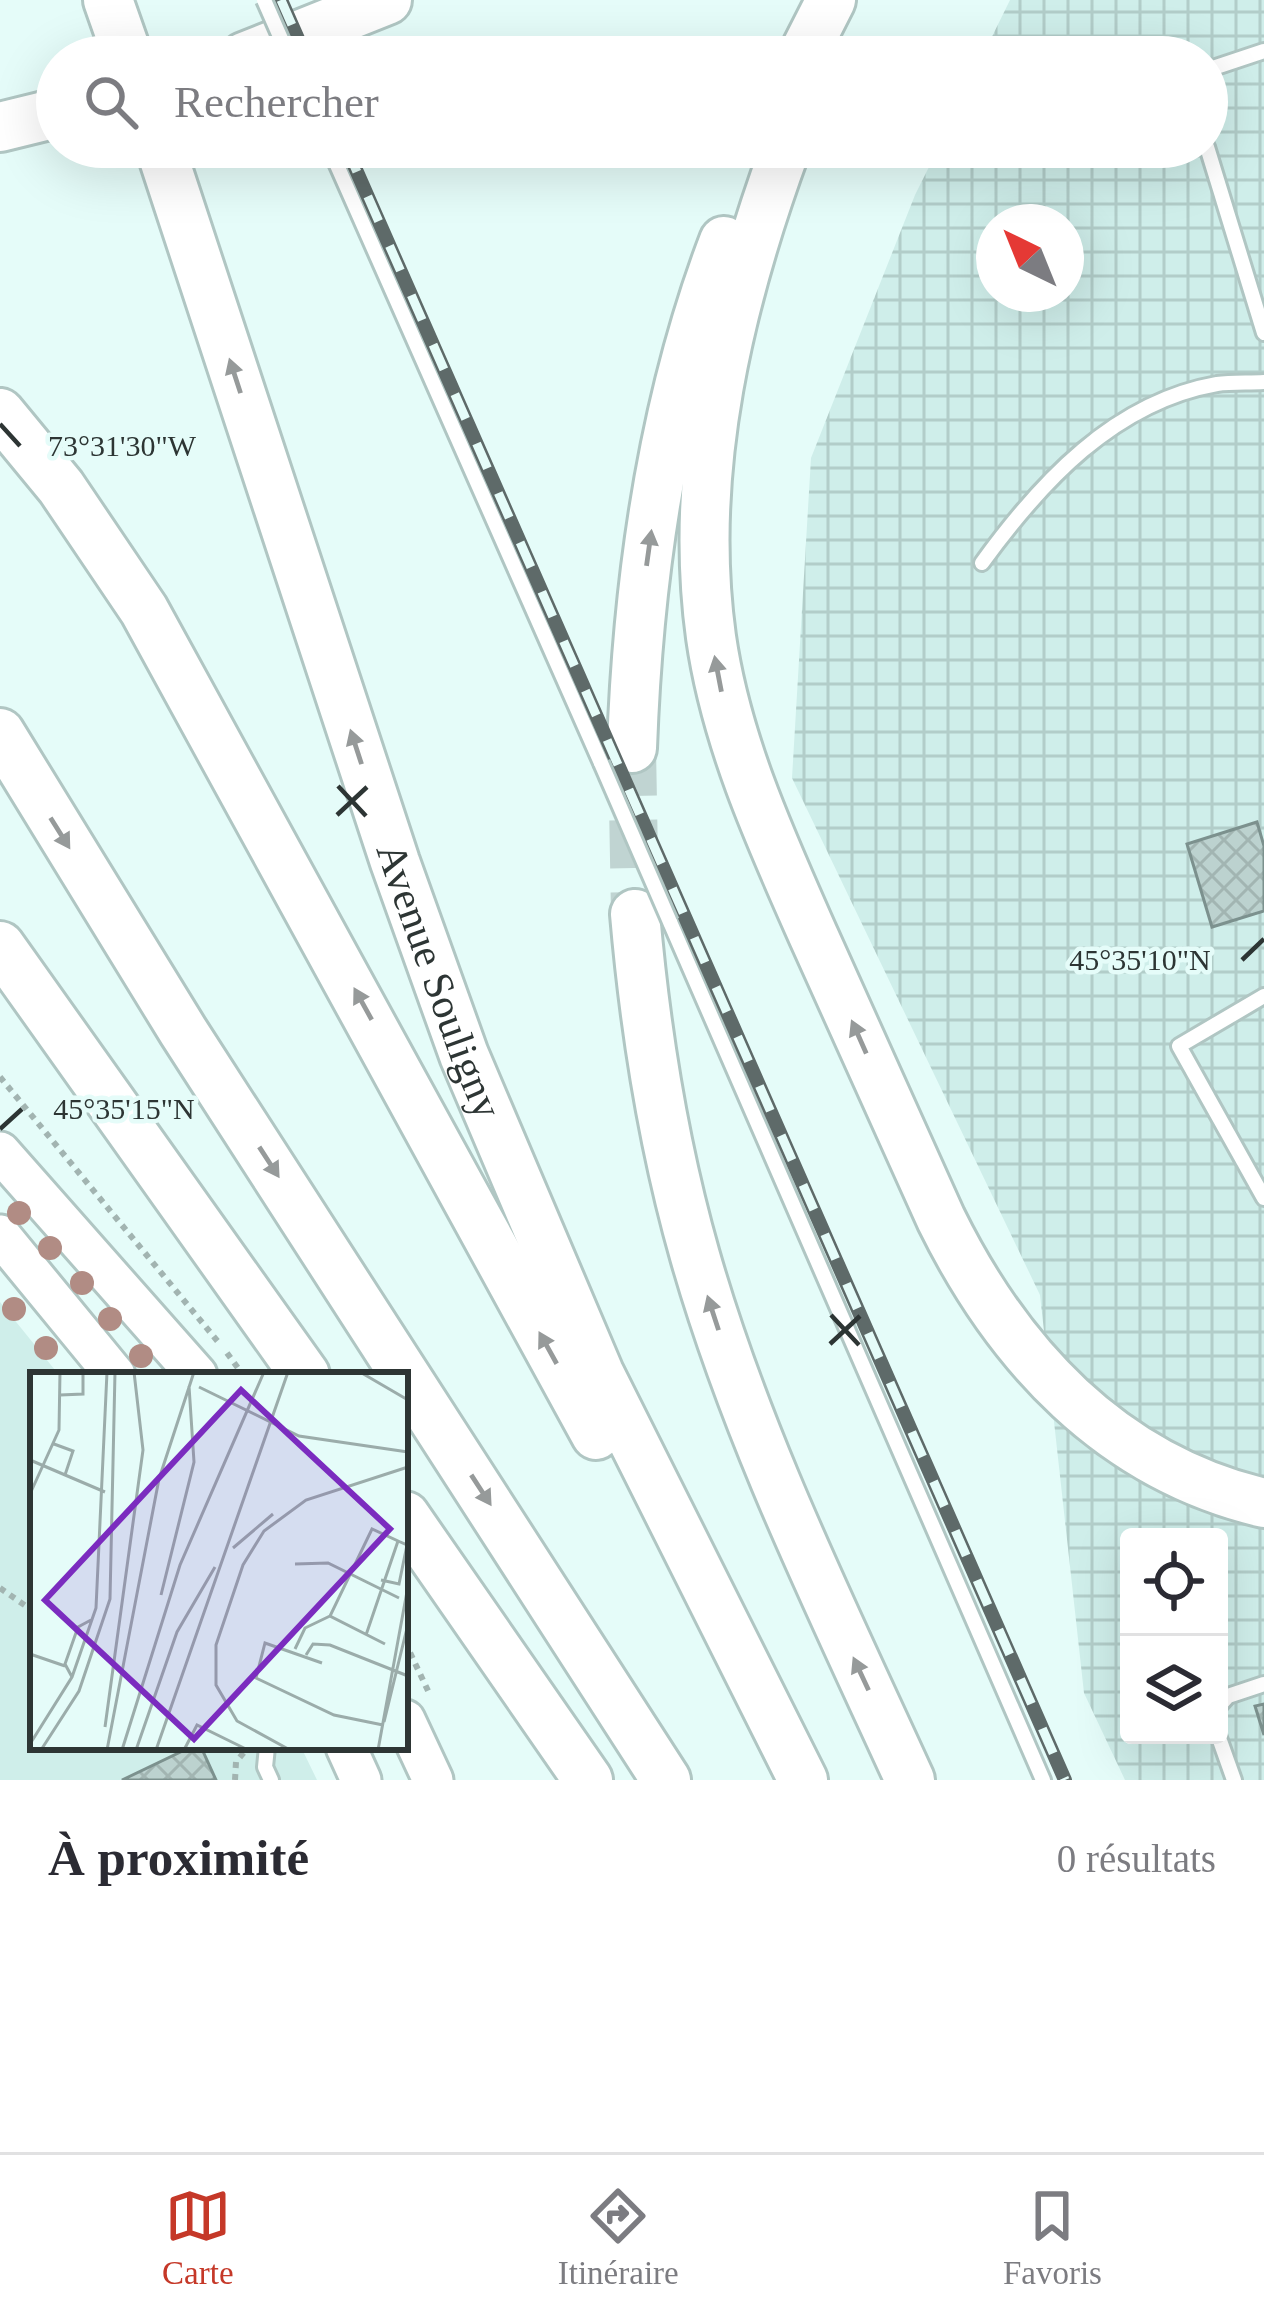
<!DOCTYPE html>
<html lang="fr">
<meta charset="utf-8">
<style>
body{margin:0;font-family:Georgia,serif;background:#f7f7f7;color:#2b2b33}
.controls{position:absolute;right:36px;bottom:36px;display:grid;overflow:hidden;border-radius:12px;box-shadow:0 12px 48px #0002}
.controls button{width:108px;height:108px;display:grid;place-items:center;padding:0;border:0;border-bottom:3px solid #e1e1e2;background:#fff;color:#2b2b33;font:60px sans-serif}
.compass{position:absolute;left:976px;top:204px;width:108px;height:108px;border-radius:50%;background:#fff;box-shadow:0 12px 48px #0002;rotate:317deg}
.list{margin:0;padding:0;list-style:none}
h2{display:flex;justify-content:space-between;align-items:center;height:156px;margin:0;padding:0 48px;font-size:51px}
h2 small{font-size:39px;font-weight:400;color:#7c7c81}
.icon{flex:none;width:66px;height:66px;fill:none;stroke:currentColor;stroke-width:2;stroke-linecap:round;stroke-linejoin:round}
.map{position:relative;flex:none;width:1264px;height:1780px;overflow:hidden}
.search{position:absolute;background:#fff;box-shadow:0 12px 48px #0002;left:36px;right:36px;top:36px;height:132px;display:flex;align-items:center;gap:30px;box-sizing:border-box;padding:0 42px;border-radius:66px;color:#7c7c81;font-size:45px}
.sheet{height:372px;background:#fff}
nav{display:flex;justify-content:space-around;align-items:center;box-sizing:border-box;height:168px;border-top:3px solid #e1e1e2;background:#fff;font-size:33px;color:#7c7c81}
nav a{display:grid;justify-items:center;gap:6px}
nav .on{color:#c53828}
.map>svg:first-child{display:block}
.built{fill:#cfeeea}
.industrial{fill:url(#industrial-grid);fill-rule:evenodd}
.building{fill:url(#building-cross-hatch);stroke:#7c918e;stroke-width:3}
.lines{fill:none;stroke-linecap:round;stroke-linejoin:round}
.highway-tunnel{stroke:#c0d4d2;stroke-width:48;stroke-dasharray:48 24;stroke-linecap:butt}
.lane-casing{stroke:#b0c6c3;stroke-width:20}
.secondary-casing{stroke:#b0c6c3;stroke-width:45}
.highway-casing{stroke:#b0c6c3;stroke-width:54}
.path{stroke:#a2b4b1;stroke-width:6;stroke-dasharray:6 6;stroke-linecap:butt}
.lane{stroke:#fff;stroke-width:14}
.secondary{stroke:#fff;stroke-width:39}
.highway{stroke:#fff;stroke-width:48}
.rail-casing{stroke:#5e6a69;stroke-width:14}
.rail{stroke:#e5fcf9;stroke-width:9;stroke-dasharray:27;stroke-linecap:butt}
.lane-bridge-casing{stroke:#b0c6c3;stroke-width:20;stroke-linecap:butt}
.lane-bridge{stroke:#fff;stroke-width:14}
.tree{fill:#b18c84}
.oneway{fill:#969a9a}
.ticks{fill:none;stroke:#2d3534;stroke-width:4.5}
.labels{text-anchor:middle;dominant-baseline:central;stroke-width:9;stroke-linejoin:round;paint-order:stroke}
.street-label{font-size:42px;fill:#2d3534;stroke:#e5fcf9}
.inset-road{fill:none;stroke:#9bacaa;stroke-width:3}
.view{fill:#7b2cbf;fill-opacity:0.15;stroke:#7b2cbf;stroke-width:6}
.inset-edge{fill:none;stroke:#2d3534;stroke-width:6}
.ticks-label{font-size:30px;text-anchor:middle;fill:#2d3534;stroke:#e5fcf9;stroke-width:9;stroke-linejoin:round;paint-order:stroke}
</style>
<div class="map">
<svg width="1264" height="1780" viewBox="0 0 1264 1780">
<defs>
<pattern id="industrial-grid" width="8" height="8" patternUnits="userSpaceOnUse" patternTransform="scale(3)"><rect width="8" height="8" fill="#cfeeea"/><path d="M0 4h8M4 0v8" fill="none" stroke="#b2cdc9"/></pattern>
<pattern id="building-cross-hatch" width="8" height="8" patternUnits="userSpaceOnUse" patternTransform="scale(3)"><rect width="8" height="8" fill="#bcd2cf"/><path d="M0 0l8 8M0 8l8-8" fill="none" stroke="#a2b5b2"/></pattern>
</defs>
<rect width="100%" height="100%" fill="#e5fcf9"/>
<path class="built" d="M 0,1302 L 59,1375 L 33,1375 L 33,1747 L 301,1747 L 317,1780 L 0,1780 Z"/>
<path class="industrial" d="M 1010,0 L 1264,0 L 1264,1780 L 1125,1780 L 1084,1693 L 1040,1295 L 792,778 L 811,458 L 915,195 L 939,147 L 1207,147 L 1207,57 L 982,57 ZM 994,222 L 1066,222 L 1066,294 L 994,294 ZM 1129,1537 L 1219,1537 L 1219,1735 L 1129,1735 Z"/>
<g class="building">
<path d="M 1257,822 L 1264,846 L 1264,911 L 1212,927 L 1187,844 Z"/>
<path d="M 1264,1704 L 1264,1735 L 1255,1706 Z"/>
<path d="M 191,1747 L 201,1747 L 216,1780 L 122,1780 Z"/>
</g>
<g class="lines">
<path class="highway-tunnel" d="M 632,748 L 635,914"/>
<g class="lane-casing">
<g id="lane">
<path d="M 1207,70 L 1264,51"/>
<path d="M 329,147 L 601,763"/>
<path d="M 1207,147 L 1264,333"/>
<path d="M 982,563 C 1040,483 1114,402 1217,384 C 1232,382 1249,383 1264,382"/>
<path d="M 670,922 L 1043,1780"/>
<path d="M 1264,996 L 1179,1046 L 1264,1198"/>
<path d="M 1219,1706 L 1228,1696 L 1264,1684"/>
<path d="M 1218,1735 L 1234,1780"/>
<path d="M 267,1747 L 265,1767 L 271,1780"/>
</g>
</g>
<g class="secondary-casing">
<g id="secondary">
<path d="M 0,1152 L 197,1375"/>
<path d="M 0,1235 L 115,1375"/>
<path d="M 405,1720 L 433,1780"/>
<path d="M 346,1747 L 361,1780"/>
</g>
</g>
<g class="highway-casing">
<g id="highway">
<path d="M 108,0 L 128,57"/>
<path d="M 244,57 L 387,0"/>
<path d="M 802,57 L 831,0"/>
<path d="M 0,127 L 57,113"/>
<path id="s1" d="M 160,147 L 395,862 L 464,1055 L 599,1373 L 803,1780"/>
<path d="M 786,147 C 729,302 688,471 711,637 C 726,742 771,840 814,937 C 856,1031 899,1125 941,1219 C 1008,1355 1111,1467 1264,1503"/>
<path d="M 0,413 L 61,487 L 144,610 L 596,1435"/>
<path d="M 0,733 L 183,1031 L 666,1780"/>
<path d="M 632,748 C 638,578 663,401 724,241"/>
<path d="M 635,914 C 645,1029 663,1144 695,1256 C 747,1438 832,1609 910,1780"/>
<path d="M 0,946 L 305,1375"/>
<path d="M 405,1516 L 588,1780"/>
</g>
</g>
<g class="path">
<path d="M 0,1077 L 219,1343"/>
<path d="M 227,1353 L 243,1375"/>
<path d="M 0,1588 L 33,1611"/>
<path d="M 405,1642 L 430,1695"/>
<path d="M 235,1780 L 236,1762 L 245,1751"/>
</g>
<use href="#lane" class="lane"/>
<use href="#secondary" class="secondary"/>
<use href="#highway" class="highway"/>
<g class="rail-casing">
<g id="rail">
<path d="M 281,0 L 306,57"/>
<path d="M 346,147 L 1065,1780"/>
</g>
</g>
<use href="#rail" class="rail"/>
<g class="lane-bridge-casing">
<g id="lane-bridge">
<path d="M 264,0 L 289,57"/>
<path d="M 601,763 L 670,922"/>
</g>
</g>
<use href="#lane-bridge" class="lane-bridge"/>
</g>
<g class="tree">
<circle cx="19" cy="1213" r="12"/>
<circle cx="50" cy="1248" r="12"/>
<circle cx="82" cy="1283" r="12"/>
<circle cx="14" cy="1309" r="12"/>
<circle cx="110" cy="1319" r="12"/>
<circle cx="46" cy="1348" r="12"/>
<circle cx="141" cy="1356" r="12"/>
</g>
<defs><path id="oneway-solid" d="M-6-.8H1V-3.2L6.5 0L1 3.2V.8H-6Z" transform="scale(3)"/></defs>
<g class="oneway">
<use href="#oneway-solid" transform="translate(235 376) rotate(-108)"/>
<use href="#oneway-solid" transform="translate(649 548) rotate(-82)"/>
<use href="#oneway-solid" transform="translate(718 674) rotate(-101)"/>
<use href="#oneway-solid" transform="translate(356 747) rotate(-108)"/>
<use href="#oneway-solid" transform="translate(60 833) rotate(58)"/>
<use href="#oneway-solid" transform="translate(363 1004) rotate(-119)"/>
<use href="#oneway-solid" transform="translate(859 1037) rotate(-114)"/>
<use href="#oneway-solid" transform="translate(269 1162) rotate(57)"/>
<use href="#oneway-solid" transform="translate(713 1313) rotate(-108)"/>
<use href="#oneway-solid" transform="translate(548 1348) rotate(-119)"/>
<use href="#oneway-solid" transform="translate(481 1490) rotate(57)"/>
<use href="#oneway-solid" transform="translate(861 1674) rotate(-115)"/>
</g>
<path class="ticks" d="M 0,424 L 20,446M 338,786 L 366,816M 337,815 L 367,787M 1242,960 L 1264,939M 0,1129 L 22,1109M 831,1315 L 859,1345M 830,1344 L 860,1316"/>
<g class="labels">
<g class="street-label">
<text stroke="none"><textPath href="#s1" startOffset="879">Avenue Souligny</textPath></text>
</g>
</g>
<g transform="translate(30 1372)">
<rect width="378" height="378" fill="#e5fcf9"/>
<path class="inset-road" d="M 330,0 L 378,28M 169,15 L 269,64 L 378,80M 30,23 L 53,22 L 53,0M 24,72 L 43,79 L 35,103M 0,88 L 75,120M 0,122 L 29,58 L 30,0M 203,176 L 243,142M 265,192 L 298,191 L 369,226M 351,208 L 369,212 L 377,173 L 368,169M 131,223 L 164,90 L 159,14M 336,263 L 368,169 L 342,157 L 300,244 L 355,272M 265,277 L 275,256 L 300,244M 0,282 L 35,294M 276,283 L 283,272 L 300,273 L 378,304M 292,291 L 235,271 L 226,306 L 304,343 L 353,353M 42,305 L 35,292 L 48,255 L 61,248M 354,350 L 378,252M 75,355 L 113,78 L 104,0M 0,372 L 42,305 L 66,236 L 77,0M 11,378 L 49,319 L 80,227 L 85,0M 77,378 L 129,107 L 164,0M 92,378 L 150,193 L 234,0M 106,378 L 147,260 L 185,195M 126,378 L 258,0M 154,378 L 167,353 L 218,378M 260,378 L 207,349 L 186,313 L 186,273 L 213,193 L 234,159 L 276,128 L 378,95M 348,378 L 378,214"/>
<path class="view" d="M 211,18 L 360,157 L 164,367 L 15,228 Z"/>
<rect width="378" height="378" class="inset-edge"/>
</g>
<g class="ticks-label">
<text x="122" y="456">73°31'30"W</text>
<text x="1140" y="970">45°35'10"N</text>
<text x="124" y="1119">45°35'15"N</text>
</g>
</svg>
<div class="controls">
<button><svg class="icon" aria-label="locate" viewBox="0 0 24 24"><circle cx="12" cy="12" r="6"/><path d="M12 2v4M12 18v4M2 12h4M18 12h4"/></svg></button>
<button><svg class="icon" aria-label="layers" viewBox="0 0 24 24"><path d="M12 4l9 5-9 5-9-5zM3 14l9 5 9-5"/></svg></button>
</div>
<svg class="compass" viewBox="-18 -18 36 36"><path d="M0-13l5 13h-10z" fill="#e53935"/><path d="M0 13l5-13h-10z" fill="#7c7c81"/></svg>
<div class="search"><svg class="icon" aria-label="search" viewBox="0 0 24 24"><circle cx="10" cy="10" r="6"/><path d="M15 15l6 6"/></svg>Rechercher</div>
</div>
<section class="sheet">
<h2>À proximité<small>0 résultats</small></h2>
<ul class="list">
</ul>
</section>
<nav>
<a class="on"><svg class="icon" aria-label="map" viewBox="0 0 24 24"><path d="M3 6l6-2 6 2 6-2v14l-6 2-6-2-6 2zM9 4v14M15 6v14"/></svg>Carte</a>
<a><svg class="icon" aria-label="directions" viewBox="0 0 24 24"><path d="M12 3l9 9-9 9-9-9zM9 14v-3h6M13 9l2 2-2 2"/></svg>Itinéraire</a>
<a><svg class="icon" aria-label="saved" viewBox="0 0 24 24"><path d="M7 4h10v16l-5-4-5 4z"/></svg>Favoris</a>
</nav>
